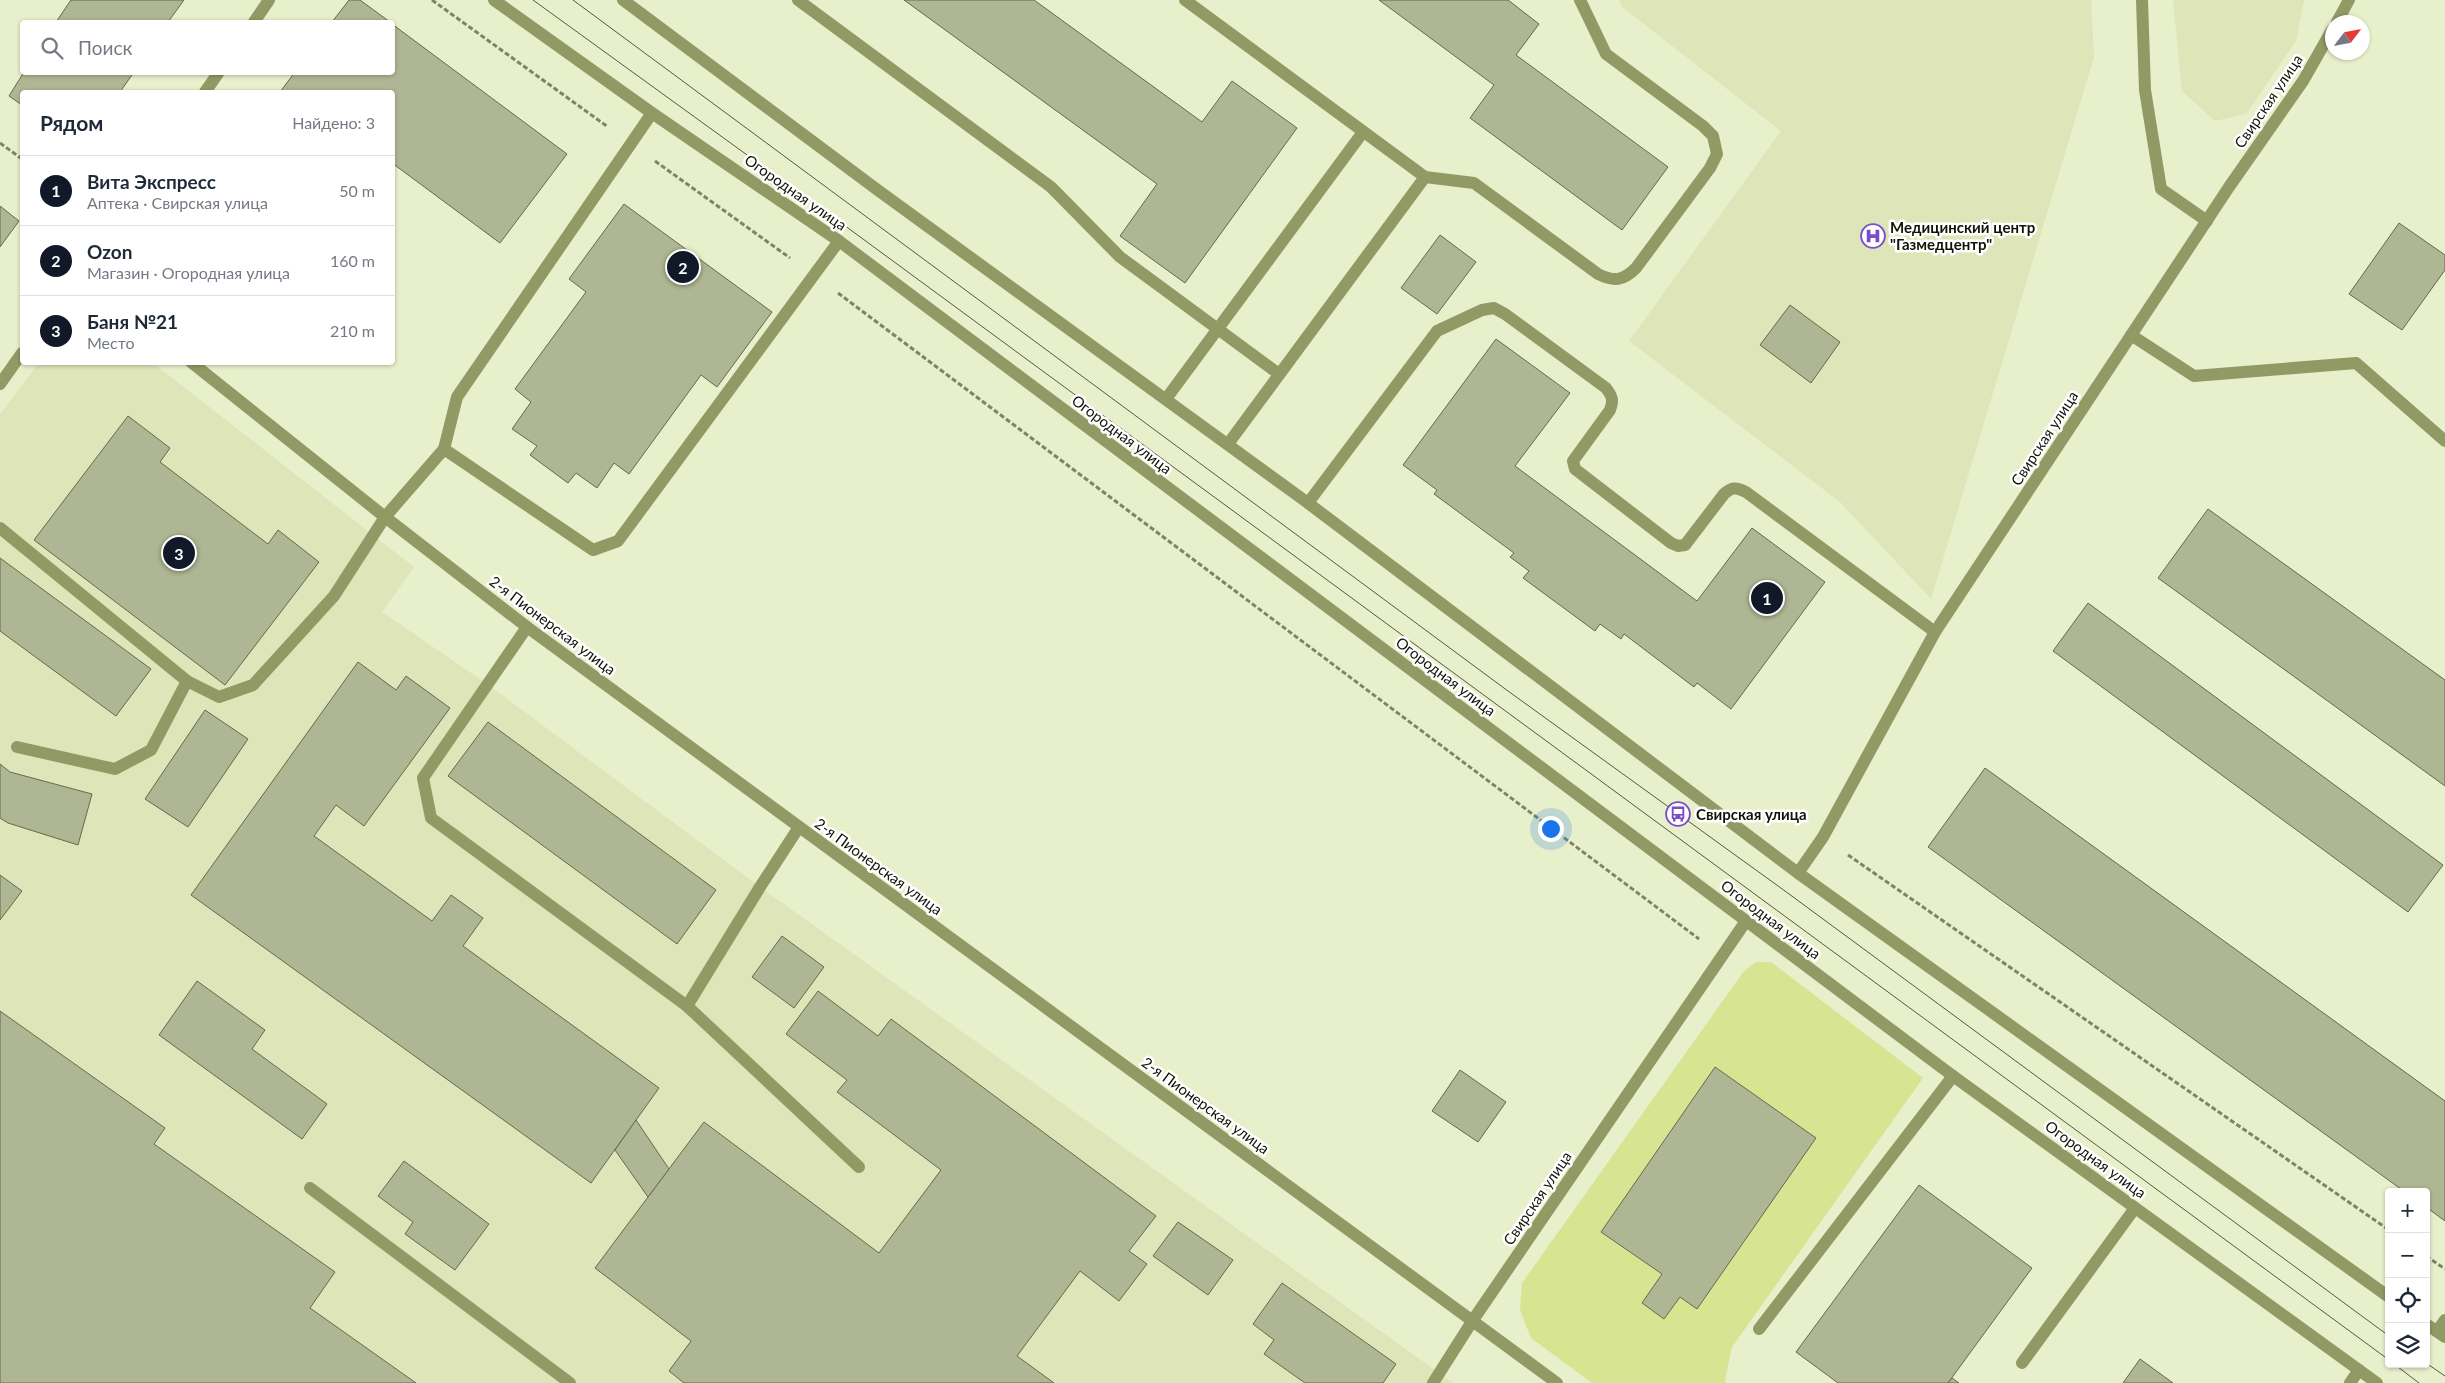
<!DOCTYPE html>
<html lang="ru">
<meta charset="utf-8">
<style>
body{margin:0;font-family:Lato,sans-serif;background:#f6f6f7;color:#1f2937}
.controls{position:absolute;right:15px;bottom:15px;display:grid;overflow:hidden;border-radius:5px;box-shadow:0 1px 4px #0004}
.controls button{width:45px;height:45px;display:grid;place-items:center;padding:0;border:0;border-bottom:1px solid #e0e1e3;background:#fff;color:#1f2937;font:25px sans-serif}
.compass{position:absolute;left:2325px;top:15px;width:45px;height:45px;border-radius:50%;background:#fff;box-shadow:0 1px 4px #0004;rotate:58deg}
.you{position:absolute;left:1550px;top:828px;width:18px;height:18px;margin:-12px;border:4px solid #fff;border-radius:50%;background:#1a73e8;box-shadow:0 0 0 8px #1a73e833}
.badge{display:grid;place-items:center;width:32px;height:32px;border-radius:50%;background:#111827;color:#fff;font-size:16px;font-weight:700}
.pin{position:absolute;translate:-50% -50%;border:2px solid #fff;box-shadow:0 1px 5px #0006}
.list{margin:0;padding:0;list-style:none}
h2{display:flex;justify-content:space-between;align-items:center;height:65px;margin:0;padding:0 20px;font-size:21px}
h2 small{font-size:16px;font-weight:400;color:#747a83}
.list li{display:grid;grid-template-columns:32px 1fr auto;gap:15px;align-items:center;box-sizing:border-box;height:70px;padding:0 20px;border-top:1px solid #e0e1e3}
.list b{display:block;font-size:19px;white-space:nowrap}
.list p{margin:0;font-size:16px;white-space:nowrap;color:#747a83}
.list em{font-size:16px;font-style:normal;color:#747a83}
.icon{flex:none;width:28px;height:28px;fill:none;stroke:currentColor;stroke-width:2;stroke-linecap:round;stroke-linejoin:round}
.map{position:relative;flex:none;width:2445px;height:1383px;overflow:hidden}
.search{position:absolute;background:#fff;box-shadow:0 1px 4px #0004;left:20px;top:20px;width:375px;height:55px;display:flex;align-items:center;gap:12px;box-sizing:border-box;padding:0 18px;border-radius:5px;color:#747a83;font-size:19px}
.panel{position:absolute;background:#fff;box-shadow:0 1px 4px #0004;left:20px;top:90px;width:375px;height:275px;border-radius:5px}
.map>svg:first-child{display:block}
.built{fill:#dde5b9}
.green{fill:#d7e592}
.building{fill:#afb693;stroke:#656a4a}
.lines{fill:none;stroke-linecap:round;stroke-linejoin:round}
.path{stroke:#7e836b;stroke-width:3;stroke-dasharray:5 2.5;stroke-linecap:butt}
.minor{stroke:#919a64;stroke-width:12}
.tram{stroke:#555845;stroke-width:1}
.labels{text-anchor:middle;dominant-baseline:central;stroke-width:5;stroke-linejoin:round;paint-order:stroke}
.street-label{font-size:15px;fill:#111307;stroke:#fff}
.poi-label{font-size:15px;font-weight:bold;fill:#111307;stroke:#fff;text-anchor:start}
</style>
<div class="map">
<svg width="2445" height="1383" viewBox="0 0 2445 1383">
<rect width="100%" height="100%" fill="#e8efcb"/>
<g class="built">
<path d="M 1620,0 L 2091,0 L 2094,57 L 1931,599 L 1840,502 L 1629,341 L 1781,131 L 1621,6 Z"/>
<path d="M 2173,0 L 2304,0 L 2296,41 L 2246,114 L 2215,121 L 2182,91 Z"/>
<path d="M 39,363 L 153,363 L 414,567 L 382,612 L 487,684 L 760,887 L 1453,1383 L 0,1383 L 0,414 Z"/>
</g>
<path class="green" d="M 1756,962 L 1771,962 L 1923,1078 L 1732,1347 L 1725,1380 L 1726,1383 L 1592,1383 L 1531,1338 L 1520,1310 L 1522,1283 L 1744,971 Z"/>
<g class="building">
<path d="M 71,0 L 184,0 L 168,22 L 56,22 Z"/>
<path d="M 349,0 L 360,0 L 390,22 L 332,22 Z"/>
<path d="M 904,0 L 1034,0 L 1202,122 L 1232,81 L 1297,128 L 1185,283 L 1120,236 L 1157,184 Z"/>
<path d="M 1379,0 L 1508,0 L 1539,24 L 1516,55 L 1668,167 L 1622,230 L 1470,118 L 1494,85 Z"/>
<path d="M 392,24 L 567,154 L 500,243 L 392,163 L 392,92 L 280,92 L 295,72 L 392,72 Z"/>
<path d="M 24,72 L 134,72 L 120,92 L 22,92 L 22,105 L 9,96 Z"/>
<path d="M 624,204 L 772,312 L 717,387 L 701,375 L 629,474 L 614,463 L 597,488 L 576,473 L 568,483 L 530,455 L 537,446 L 512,429 L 531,402 L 515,389 L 586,292 L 569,279 Z"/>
<path d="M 0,206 L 19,221 L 0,247 Z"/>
<path d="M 2399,223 L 2445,255 L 2445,270 L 2402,330 L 2349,294 Z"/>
<path d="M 1440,235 L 1476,262 L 1437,314 L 1401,288 Z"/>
<path d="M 1790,305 L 1840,342 L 1811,383 L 1760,345 Z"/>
<path d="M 1496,339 L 1570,393 L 1515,466 L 1697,601 L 1752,528 L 1825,582 L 1731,709 L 1697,683 L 1694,687 L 1624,634 L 1621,639 L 1600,624 L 1595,631 L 1523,578 L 1529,571 L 1510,557 L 1514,553 L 1434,494 L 1437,490 L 1403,465 Z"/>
<path d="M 128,416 L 170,448 L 160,462 L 268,544 L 278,530 L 319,562 L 225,685 L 34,540 Z"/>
<path d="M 2208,509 L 2445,680 L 2445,786 L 2158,578 Z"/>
<path d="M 0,558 L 151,669 L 116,716 L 0,631 Z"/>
<path d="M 2088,603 L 2443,865 L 2408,912 L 2053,651 Z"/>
<path d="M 358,662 L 396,690 L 406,676 L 450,708 L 364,826 L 336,805 L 314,836 L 432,921 L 451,895 L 483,918 L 463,946 L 659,1088 L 591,1183 L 191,895 Z"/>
<path d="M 205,710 L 248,739 L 188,827 L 145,799 Z"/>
<path d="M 488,722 L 716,890 L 677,944 L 448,776 Z"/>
<path d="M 0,764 L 10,772 L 92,794 L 78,845 L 8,823 L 0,818 Z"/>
<path d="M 1985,768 L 2445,1101 L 2445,1221 L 2426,1207 L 2426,1192 L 2405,1192 L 1928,847 Z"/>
<path d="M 0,875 L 22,891 L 0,920 Z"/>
<path d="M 782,936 L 824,967 L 794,1008 L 752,977 Z"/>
<path d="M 197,981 L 265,1030 L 252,1049 L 327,1104 L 302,1139 L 159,1035 Z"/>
<path d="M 818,991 L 878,1036 L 891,1019 L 1156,1216 L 1129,1251 L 1147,1264 L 1119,1301 L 1080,1271 L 1017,1356 L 1054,1383 L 684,1383 L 669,1371 L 691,1341 L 595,1268 L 704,1122 L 879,1253 L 941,1170 L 837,1092 L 847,1080 L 786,1034 Z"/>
<path d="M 0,1011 L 165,1128 L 154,1144 L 335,1272 L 310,1308 L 416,1383 L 0,1383 Z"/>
<path d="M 1715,1067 L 1816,1138 L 1697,1309 L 1680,1297 L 1664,1319 L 1642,1303 L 1662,1274 L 1601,1232 Z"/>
<path d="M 1460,1070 L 1506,1102 L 1478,1142 L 1432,1111 Z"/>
<path d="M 636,1120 L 669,1169 L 648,1197 L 615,1150 Z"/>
<path d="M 404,1161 L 489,1224 L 455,1270 L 405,1234 L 413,1222 L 378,1196 Z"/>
<path d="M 1919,1185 L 2032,1268 L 1948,1383 L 1838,1383 L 1796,1352 Z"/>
<path d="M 1178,1222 L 1233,1260 L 1208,1295 L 1153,1256 Z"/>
<path d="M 1282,1283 L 1396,1364 L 1383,1383 L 1305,1383 L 1264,1354 L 1274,1340 L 1253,1324 Z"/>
<path d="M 2140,1359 L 2173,1383 L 2123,1383 Z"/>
<path d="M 1952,1378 L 1959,1383 L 1948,1383 Z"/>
</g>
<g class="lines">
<g class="path">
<path d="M 432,0 L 608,127"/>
<path d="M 0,143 L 22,159"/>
<path d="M 655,161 L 790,258"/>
<path d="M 838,293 L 1699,939"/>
<path d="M 1848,855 L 2389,1230"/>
<path d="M 2426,1256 L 2445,1269"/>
</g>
<g class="minor">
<path d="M 494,0 L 652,113 L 839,241 L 1953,1076 L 2377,1383"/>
<path d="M 623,0 L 879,191 L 1308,503 L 1798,873 L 2389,1297"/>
<path d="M 798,0 L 1051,187 L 1120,257 L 1279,374"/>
<path d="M 1185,0 L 1425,177 L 1228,444"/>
<path d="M 2142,0 L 2145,90 L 2161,189 L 2207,221"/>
<path d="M 254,22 L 269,0"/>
<path d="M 2337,22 L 2349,0"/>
<path d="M 205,92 L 219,72"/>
<path d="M 1425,177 L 1474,183 L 1598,274 C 1614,282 1623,281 1636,268 L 1710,168 L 1717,154 L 1713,136 L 1703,126 L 1606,54 L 1580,0"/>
<path d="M 2131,335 L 2194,376 L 2356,363 L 2445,441"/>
<path d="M 191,362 L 385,517 L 527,627 L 1557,1383"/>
<path d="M 0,384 L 22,353"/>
<path d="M 1166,399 L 1363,132"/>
<path d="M 444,449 L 593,550 L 618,541 L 839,241"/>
<path d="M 1308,503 L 1437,331 L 1482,310 L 1494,308 L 1505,314 L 1606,388 C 1612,396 1614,400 1610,410 L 1573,461 L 1575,469 L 1671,543 L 1678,546 L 1685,545 L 1724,494 C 1732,487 1736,487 1746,492 L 1935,632"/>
<path d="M 0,528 L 187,681 L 219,697 L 253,685 L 334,596 L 385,517 L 444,449 L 457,397 L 652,113"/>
<path d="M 527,627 L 423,778 L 431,818 L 687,1006 L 859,1167"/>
<path d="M 17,747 L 115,769 L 151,750 L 187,681"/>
<path d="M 1798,873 L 1823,837 L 1935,632 L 2229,187 L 2303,81 L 2332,30"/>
<path d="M 687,1006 L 760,887 L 799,827"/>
<path d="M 310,1188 L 570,1383"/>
<path d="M 2426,1324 L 2445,1337"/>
<path d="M 1759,1329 L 1953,1076"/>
<path d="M 2437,1331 L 2445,1320"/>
<path d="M 2022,1363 L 2135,1208"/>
<path d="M 1433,1383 L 1473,1320 L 1746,921"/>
<path d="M 2350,1383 L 2359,1370"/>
</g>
<g class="tram">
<path d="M 533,0 L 848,228 L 2389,1360"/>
<path d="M 573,0 L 1508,691 L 1785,891 L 2389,1336"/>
<path d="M 2426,1363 L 2445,1376"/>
<path d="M 2394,1364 L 2419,1383"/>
</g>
</g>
<defs>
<g id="hospital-ring" transform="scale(1.25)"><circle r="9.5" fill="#fff" stroke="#794dc6" stroke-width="1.5"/><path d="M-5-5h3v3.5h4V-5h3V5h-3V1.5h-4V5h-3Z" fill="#794dc6"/></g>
<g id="bus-ring" transform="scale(1.25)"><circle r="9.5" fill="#fff" stroke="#794dc6" stroke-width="1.5"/><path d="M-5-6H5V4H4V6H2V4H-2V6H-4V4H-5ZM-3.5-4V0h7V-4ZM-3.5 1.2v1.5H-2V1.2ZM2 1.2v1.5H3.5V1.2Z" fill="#794dc6"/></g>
</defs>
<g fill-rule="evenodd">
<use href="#hospital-ring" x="1873" y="236"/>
<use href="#bus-ring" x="1678" y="814"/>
</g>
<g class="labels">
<g class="street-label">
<text transform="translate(2268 101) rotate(-56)">Свирская улица</text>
<text transform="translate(796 192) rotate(35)">Огородная улица</text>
<text transform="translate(1122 434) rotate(37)">Огородная улица</text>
<text transform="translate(2044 438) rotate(-57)">Свирская улица</text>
<text transform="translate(553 625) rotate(37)">2-я Пионерская улица</text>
<text transform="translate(1446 676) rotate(37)">Огородная улица</text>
<text transform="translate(879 866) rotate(36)">2-я Пионерская улица</text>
<text transform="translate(1771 919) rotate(37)">Огородная улица</text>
<text transform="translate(1206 1105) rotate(36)">2-я Пионерская улица</text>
<text transform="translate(2096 1159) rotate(36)">Огородная улица</text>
<text transform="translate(1537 1198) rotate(-56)">Свирская улица</text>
</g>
<g class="poi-label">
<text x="1890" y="227">Медицинский центр<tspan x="1890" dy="17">"Газмедцентр"</tspan></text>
<text x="1696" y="814">Свирская улица</text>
</g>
</g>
</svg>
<div class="controls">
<button>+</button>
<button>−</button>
<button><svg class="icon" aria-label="locate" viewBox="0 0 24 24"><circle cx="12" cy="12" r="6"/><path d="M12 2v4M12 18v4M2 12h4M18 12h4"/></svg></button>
<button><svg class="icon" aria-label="layers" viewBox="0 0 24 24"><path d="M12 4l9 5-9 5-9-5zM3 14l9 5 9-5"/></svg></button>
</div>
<svg class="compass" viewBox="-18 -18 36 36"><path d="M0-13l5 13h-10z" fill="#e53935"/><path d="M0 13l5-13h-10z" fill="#747a83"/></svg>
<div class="you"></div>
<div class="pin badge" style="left:1767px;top:598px">1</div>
<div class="pin badge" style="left:683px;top:267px">2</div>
<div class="pin badge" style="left:179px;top:553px">3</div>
<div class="search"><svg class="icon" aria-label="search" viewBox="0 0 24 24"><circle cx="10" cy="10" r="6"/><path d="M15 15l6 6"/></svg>Поиск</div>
<section class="panel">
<h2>Рядом<small>Найдено: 3</small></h2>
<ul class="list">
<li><span class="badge">1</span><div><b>Вита Экспресс</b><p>Аптека · Свирская улица</p></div><em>50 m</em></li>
<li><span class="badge">2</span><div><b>Ozon</b><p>Магазин · Огородная улица</p></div><em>160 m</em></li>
<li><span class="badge">3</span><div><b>Баня №21</b><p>Место</p></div><em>210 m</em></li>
</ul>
</section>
</div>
